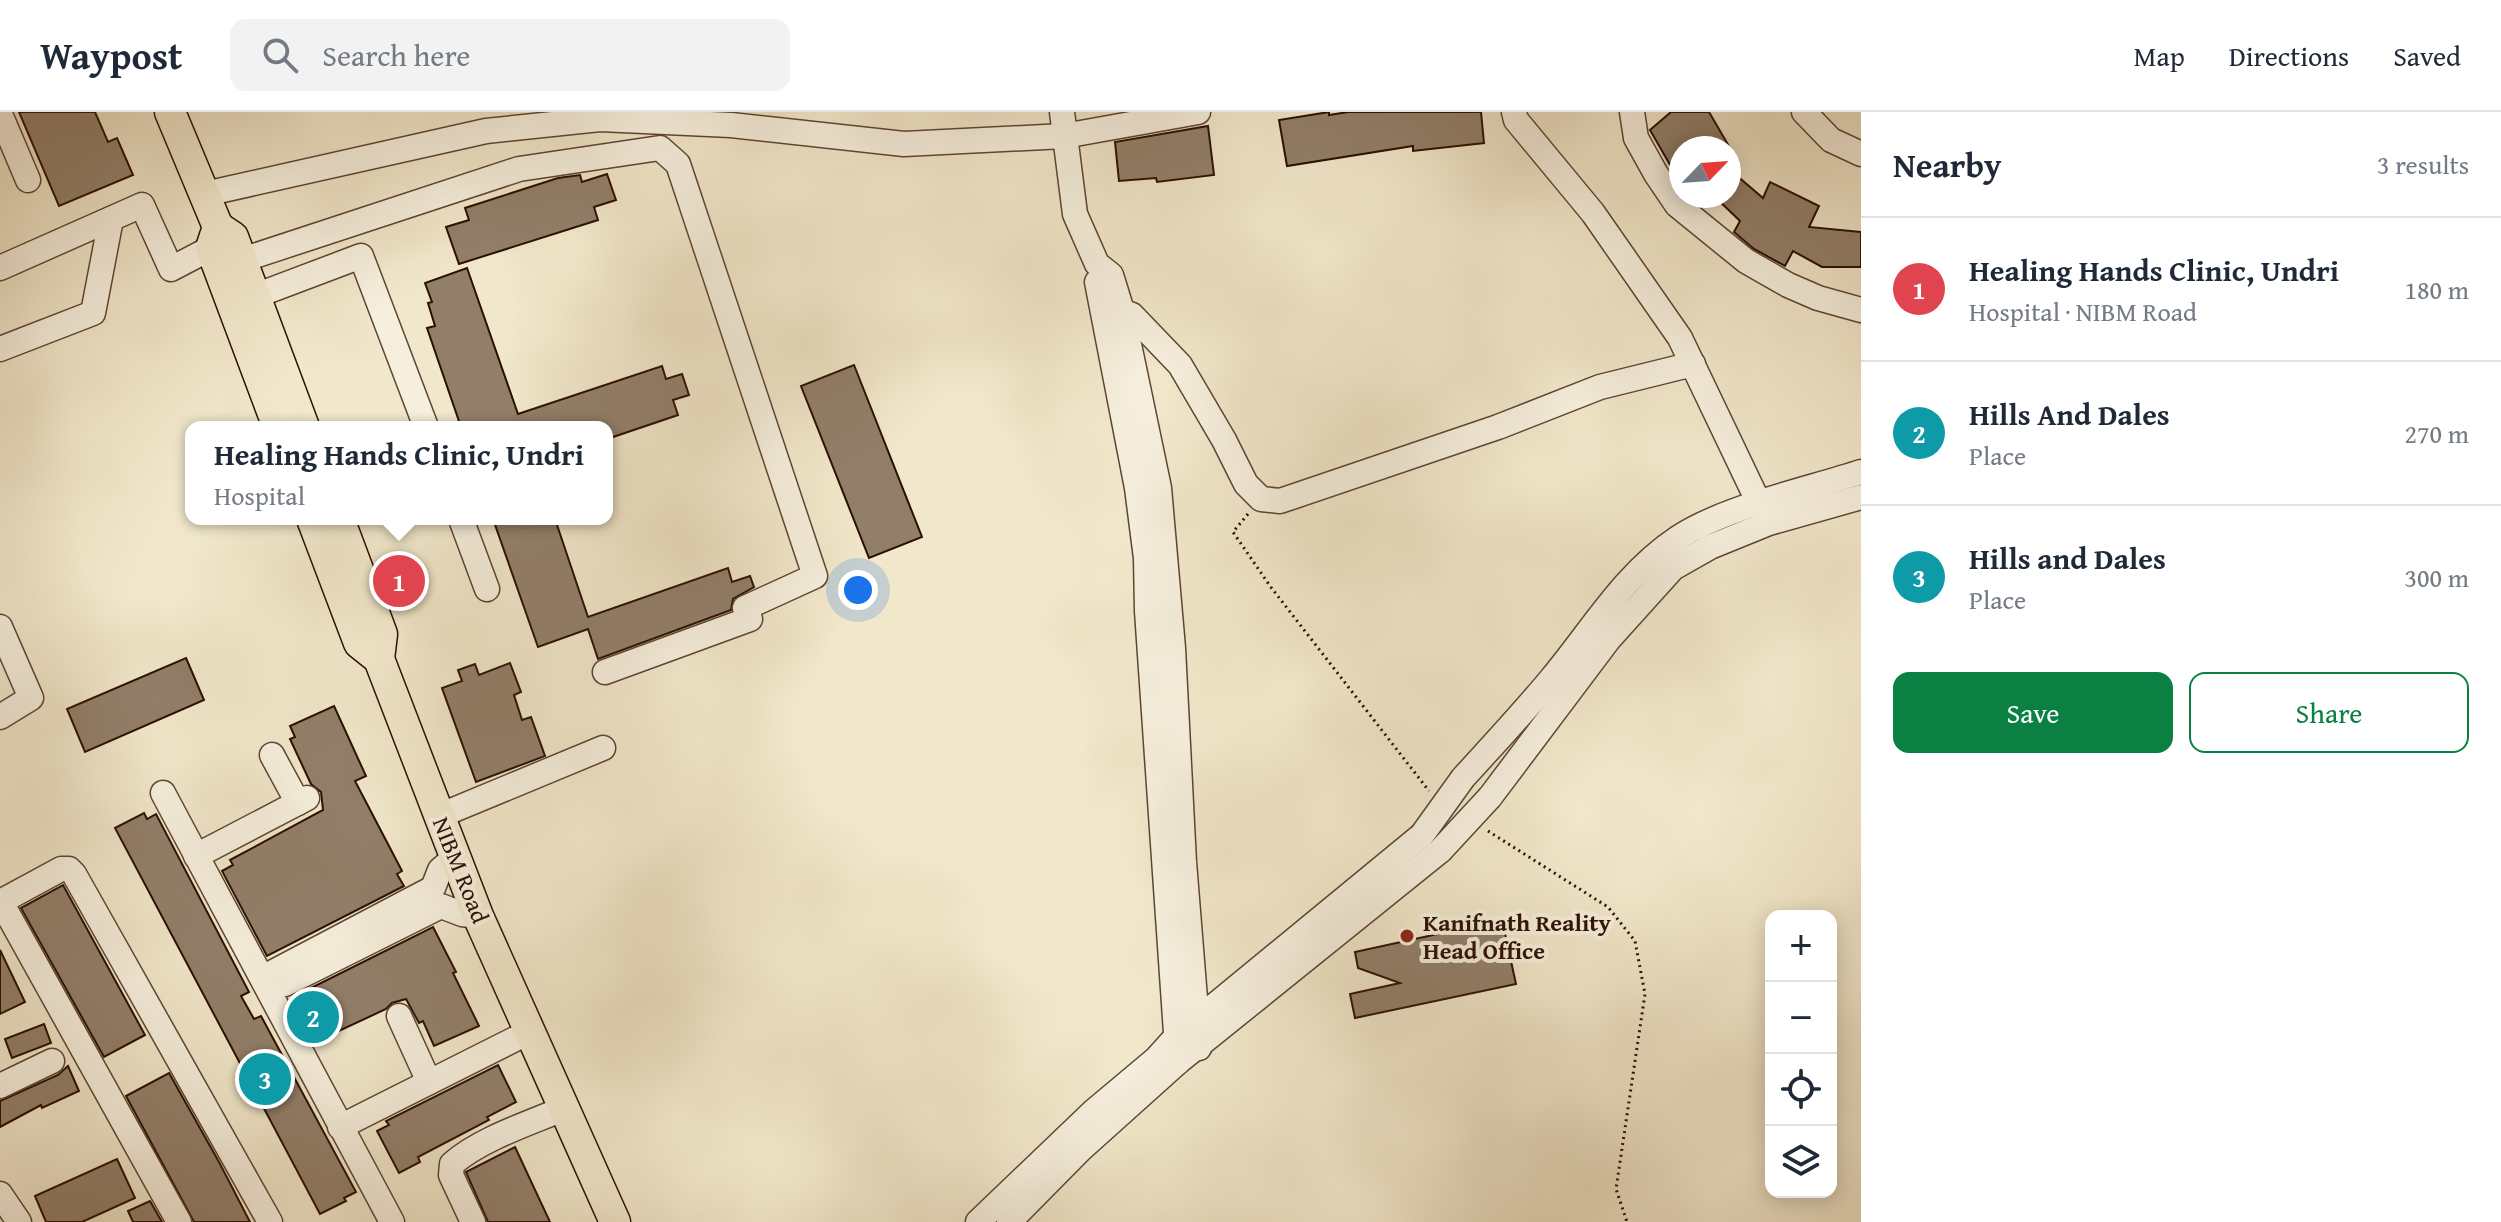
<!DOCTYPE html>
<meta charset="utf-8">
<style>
body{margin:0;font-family:"Gentium Book Plus",serif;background:#f2f2f3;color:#1f2937}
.controls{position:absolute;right:24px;bottom:24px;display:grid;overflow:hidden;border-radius:16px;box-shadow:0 4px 20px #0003}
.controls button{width:72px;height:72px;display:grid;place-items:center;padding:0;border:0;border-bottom:2px solid #e0e1e3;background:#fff;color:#1f2937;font:40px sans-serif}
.compass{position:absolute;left:1669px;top:24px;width:72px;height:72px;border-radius:50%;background:#fff;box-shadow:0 4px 20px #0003;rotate:65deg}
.you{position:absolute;left:858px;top:478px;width:28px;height:28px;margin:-20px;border:6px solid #fff;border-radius:50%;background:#1a73e8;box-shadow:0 0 0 12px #1a73e833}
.badge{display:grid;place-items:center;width:52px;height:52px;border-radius:50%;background:#0b8043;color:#fff;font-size:26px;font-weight:700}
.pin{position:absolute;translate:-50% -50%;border:4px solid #fff;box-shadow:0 2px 8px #0006}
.popup{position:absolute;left:185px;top:309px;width:428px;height:104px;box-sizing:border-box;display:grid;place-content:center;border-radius:16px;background:#fff;filter:drop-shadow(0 2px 6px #0005);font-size:26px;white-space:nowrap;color:#747a83}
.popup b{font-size:30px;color:#1f2937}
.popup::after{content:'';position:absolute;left:50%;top:100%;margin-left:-16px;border:16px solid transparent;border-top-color:#fff}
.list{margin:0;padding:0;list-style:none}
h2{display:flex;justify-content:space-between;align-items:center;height:104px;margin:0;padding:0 32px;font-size:34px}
h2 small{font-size:26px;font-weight:400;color:#747a83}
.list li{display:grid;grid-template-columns:52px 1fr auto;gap:24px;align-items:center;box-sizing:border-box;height:144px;padding:0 32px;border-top:2px solid #e0e1e3}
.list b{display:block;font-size:30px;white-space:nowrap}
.list p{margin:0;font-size:26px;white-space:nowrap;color:#747a83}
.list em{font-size:26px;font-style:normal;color:#747a83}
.actions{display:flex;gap:16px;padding:24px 32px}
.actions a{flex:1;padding:18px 0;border:2px solid #0b8043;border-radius:16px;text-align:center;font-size:28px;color:#0b8043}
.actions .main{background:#0b8043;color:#fff}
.icon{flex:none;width:44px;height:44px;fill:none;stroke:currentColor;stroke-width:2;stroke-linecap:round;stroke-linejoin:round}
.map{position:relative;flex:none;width:1861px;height:1110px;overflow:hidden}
header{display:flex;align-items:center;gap:48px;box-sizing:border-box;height:112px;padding:0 40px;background:#fff;border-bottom:2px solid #e0e1e3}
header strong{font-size:38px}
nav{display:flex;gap:44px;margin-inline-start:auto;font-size:28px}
.search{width:560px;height:72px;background:#f2f2f3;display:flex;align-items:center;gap:20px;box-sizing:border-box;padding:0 28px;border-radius:16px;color:#747a83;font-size:30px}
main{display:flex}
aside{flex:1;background:#fff}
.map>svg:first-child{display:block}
.building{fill:#927f6a;stroke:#2b0f01;stroke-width:2}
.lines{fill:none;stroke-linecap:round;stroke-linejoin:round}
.minor-casing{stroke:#5c4533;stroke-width:27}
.major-casing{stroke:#2b0f01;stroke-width:33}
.path{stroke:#2b0f01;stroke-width:3;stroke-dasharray:2 4;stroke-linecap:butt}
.minor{stroke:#f6efdd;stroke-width:24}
.major{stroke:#f1e7ca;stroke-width:30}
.minor-bridge-casing{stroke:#5c4533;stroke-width:27;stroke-linecap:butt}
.minor-bridge{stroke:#f6efdd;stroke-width:24}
.poi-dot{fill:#8f2418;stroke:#f6efdd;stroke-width:3}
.labels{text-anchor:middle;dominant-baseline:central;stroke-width:8;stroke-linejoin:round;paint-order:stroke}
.street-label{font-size:24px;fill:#2b0f01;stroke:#f6efdd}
.poi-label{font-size:24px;font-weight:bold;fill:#2b0f01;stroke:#f6efdd;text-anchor:start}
</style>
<header>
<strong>Waypost</strong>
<div class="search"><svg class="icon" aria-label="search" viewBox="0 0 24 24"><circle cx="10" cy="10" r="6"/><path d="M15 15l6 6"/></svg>Search here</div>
<nav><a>Map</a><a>Directions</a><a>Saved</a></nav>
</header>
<main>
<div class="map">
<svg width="1861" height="1110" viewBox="0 0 1861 1110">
<rect width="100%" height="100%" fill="#f1e7ca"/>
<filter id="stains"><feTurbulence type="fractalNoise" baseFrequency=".0025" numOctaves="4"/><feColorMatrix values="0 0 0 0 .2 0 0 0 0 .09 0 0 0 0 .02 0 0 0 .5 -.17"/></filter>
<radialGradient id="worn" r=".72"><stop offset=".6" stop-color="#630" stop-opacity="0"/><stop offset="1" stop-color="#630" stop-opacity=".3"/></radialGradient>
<g class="building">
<path d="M 19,0 L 95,0 L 108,30 L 117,26 L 133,63 L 59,94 Z"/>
<path d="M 1329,0 L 1329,3 L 1348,0 L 1481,0 L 1484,31 L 1413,39 L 1413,34 L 1287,54 L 1279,8 Z"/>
<path d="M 1671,0 L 1709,0 L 1730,36 L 1681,36 L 1681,72 L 1650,18 Z"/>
<path d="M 1208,14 L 1214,63 L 1157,70 L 1156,66 L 1119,69 L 1115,30 Z"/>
<path d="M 1729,57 L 1763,86 L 1770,70 L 1819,94 L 1809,115 L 1861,120 L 1861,155 L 1822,155 L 1793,139 L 1785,154 L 1754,137 L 1734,120 L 1740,109 L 1714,84 L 1729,84 Z"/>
<path d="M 607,62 L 616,88 L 594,95 L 598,108 L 459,152 L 446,115 L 469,108 L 465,96 L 558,66 L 580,63 L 582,70 Z"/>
<path d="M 467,156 L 518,302 L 662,254 L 666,267 L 682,262 L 689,283 L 673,288 L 678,303 L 607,327 L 607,315 L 461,315 L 427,216 L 435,214 L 428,191 L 432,190 L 425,171 Z"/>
<path d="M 854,253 L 922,425 L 869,446 L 801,274 Z"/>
<path d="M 493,407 L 555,407 L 588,505 L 728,456 L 732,470 L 750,464 L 754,475 L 733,487 L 731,498 L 598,547 L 588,517 L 538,535 Z"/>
<path d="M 186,546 L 204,588 L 85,640 L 67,597 Z"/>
<path d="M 510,551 L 521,580 L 514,583 L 522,608 L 531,605 L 545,644 L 476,670 L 442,576 L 462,569 L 458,558 L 475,552 L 479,563 Z"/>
<path d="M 334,594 L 366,664 L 355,669 L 402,759 L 397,762 L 404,774 L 267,844 L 222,759 L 233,753 L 230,748 L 323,698 L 321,680 L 311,672 L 290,627 L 295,625 L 290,614 Z"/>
<path d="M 144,701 L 147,707 L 156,702 L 249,880 L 241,884 L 254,907 L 261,904 L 356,1080 L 344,1086 L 346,1089 L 320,1102 L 115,716 Z"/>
<path d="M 63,773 L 145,923 L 104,945 L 21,796 Z"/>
<path d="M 1502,808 L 1516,872 L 1355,906 L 1350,882 L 1400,871 L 1358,856 L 1355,840 Z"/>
<path d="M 433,815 L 456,860 L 453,861 L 479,914 L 434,934 L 423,909 L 419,911 L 406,887 L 392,891 L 386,897 L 313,931 L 291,889 L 302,883 L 301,881 Z"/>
<path d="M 0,838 L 25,890 L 0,902 Z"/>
<path d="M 44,912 L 51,931 L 12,946 L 5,927 Z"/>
<path d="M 498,953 L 516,990 L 487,1005 L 489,1008 L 418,1045 L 420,1050 L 399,1061 L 377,1019 L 389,1013 L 386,1009 Z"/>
<path d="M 68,954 L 79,979 L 42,996 L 41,993 L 0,1015 L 0,989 L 58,963 Z"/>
<path d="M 169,961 L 219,1050 L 250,1110 L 194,1110 L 126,984 Z"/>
<path d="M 515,1035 L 550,1110 L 488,1110 L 466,1060 Z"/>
<path d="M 117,1047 L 135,1086 L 82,1110 L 46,1110 L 35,1084 Z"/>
<path d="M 150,1089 L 162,1110 L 133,1110 L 128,1099 Z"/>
</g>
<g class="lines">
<g class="minor-casing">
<g id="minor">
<path d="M 1062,0 L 1075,102 L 1097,152 L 1111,163 L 1122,199 L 1159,376 L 1173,536 L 1184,750 L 1199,936"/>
<path d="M 1514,0 L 1516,8 L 1593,101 L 1680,226 L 1766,406"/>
<path d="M 1632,0 L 1636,26 L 1656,62 L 1677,93 L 1746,149 L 1788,173 L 1818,186 L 1861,198"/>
<path d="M 1804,0 L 1831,28 L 1861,42"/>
<path d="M 0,2 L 28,68"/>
<path d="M 205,82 L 486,19 L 600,7 L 731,13 L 904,32 L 1064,24 L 1198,0"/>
<path d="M 242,148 L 519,57 L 660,36 L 678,52 L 815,464 L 745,496 L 750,507 L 605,560"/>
<path d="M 0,156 L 142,93 L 171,157 L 211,136"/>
<path d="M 1097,170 L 1137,376 L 1146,446 L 1147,499 L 1178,950"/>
<path d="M 255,184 L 361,144 L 426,315"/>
<path d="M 1113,196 L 1132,203 L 1180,253 L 1224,328 L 1246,372 L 1261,387 L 1280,389 L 1498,315 L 1600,275 L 1693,252"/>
<path d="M 0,237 L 93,201 L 111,107"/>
<path d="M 461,407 L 487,477"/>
<path d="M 0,515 L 31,586 L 0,605"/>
<path d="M 272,643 L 298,691"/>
<path d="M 1463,666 C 1493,633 1524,600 1552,566 C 1592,518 1625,461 1678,426 C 1725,395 1806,378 1861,360"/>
<path d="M 163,681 L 392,1110"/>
<path d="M 1490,685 L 1609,527 L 1673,456 L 1710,435 L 1769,411 L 1861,385"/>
<path d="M 439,704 L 603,636"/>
<path d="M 196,744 L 307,686"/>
<path d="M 262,866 L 433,776 L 440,758 L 455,745"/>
<path d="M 285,872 L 441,794 L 462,802 L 478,804"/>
<path d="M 399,904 L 429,970"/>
<path d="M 0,974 L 52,949"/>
<path d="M 340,1015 L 531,919"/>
<path d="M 0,1082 L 19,1110"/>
<path d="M 179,1110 L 5,797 L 4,788 L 61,757 L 69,757 L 74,762 L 270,1110"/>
<path d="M 473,1110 L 451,1063 L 452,1052 C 480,1027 530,1011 565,996"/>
<path d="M 978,1110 L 1094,999 L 1156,947 L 1175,926 L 1422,723"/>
<path d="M 1009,1110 L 1080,1038 L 1178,950 L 1440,739"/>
</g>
</g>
<g class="major-casing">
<g id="major">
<path d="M 170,0 L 218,115 L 211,136 L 278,315"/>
<path d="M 218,115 L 233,125 L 304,315"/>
<path d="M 312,407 L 359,531 L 379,547 L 478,804 L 615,1110"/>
<path d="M 339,407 L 382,522 L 379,547"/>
</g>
</g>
<g class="path">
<path d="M 1248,402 L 1233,420 L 1270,474 L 1429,679"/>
<path d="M 1488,719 L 1608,795 L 1635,829 L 1645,882 L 1616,1077 L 1627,1110"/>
</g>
<use href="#minor" class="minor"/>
<use href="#major" class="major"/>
<g class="minor-bridge-casing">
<g id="minor-bridge">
<path d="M 1422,723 L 1463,666"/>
<path d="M 1440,739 L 1490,685"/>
</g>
</g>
<use href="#minor-bridge" class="minor-bridge"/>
</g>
<circle class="poi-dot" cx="1407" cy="824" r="8"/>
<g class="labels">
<g class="street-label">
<text transform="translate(461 758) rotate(68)">NIBM Road</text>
</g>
<g class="poi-label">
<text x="1423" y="810">Kanifnath Reality<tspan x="1423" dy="28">Head Office</tspan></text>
</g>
</g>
<rect width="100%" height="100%" filter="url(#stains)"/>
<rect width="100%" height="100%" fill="url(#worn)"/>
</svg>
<div class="controls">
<button>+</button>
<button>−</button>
<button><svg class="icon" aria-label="locate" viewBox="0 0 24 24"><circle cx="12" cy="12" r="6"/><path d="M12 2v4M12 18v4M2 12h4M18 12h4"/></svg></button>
<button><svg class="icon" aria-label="layers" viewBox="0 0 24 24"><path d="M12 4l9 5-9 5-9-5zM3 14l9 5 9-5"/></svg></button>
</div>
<svg class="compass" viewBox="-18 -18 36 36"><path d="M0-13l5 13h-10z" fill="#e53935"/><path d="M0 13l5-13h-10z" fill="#747a83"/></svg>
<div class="you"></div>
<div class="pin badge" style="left:399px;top:469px;background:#e0444e">1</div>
<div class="popup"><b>Healing Hands Clinic, Undri</b>Hospital</div>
<div class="pin badge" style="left:313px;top:905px;background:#0f9aa8">2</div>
<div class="pin badge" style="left:265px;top:967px;background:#0f9aa8">3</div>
</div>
<aside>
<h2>Nearby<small>3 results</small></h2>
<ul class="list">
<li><span class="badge" style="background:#e0444e">1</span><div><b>Healing Hands Clinic, Undri</b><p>Hospital · NIBM Road</p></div><em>180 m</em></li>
<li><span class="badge" style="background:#0f9aa8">2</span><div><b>Hills And Dales</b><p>Place</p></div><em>270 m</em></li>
<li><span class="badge" style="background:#0f9aa8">3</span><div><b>Hills and Dales</b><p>Place</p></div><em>300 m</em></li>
</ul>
<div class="actions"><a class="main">Save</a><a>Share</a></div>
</aside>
</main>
